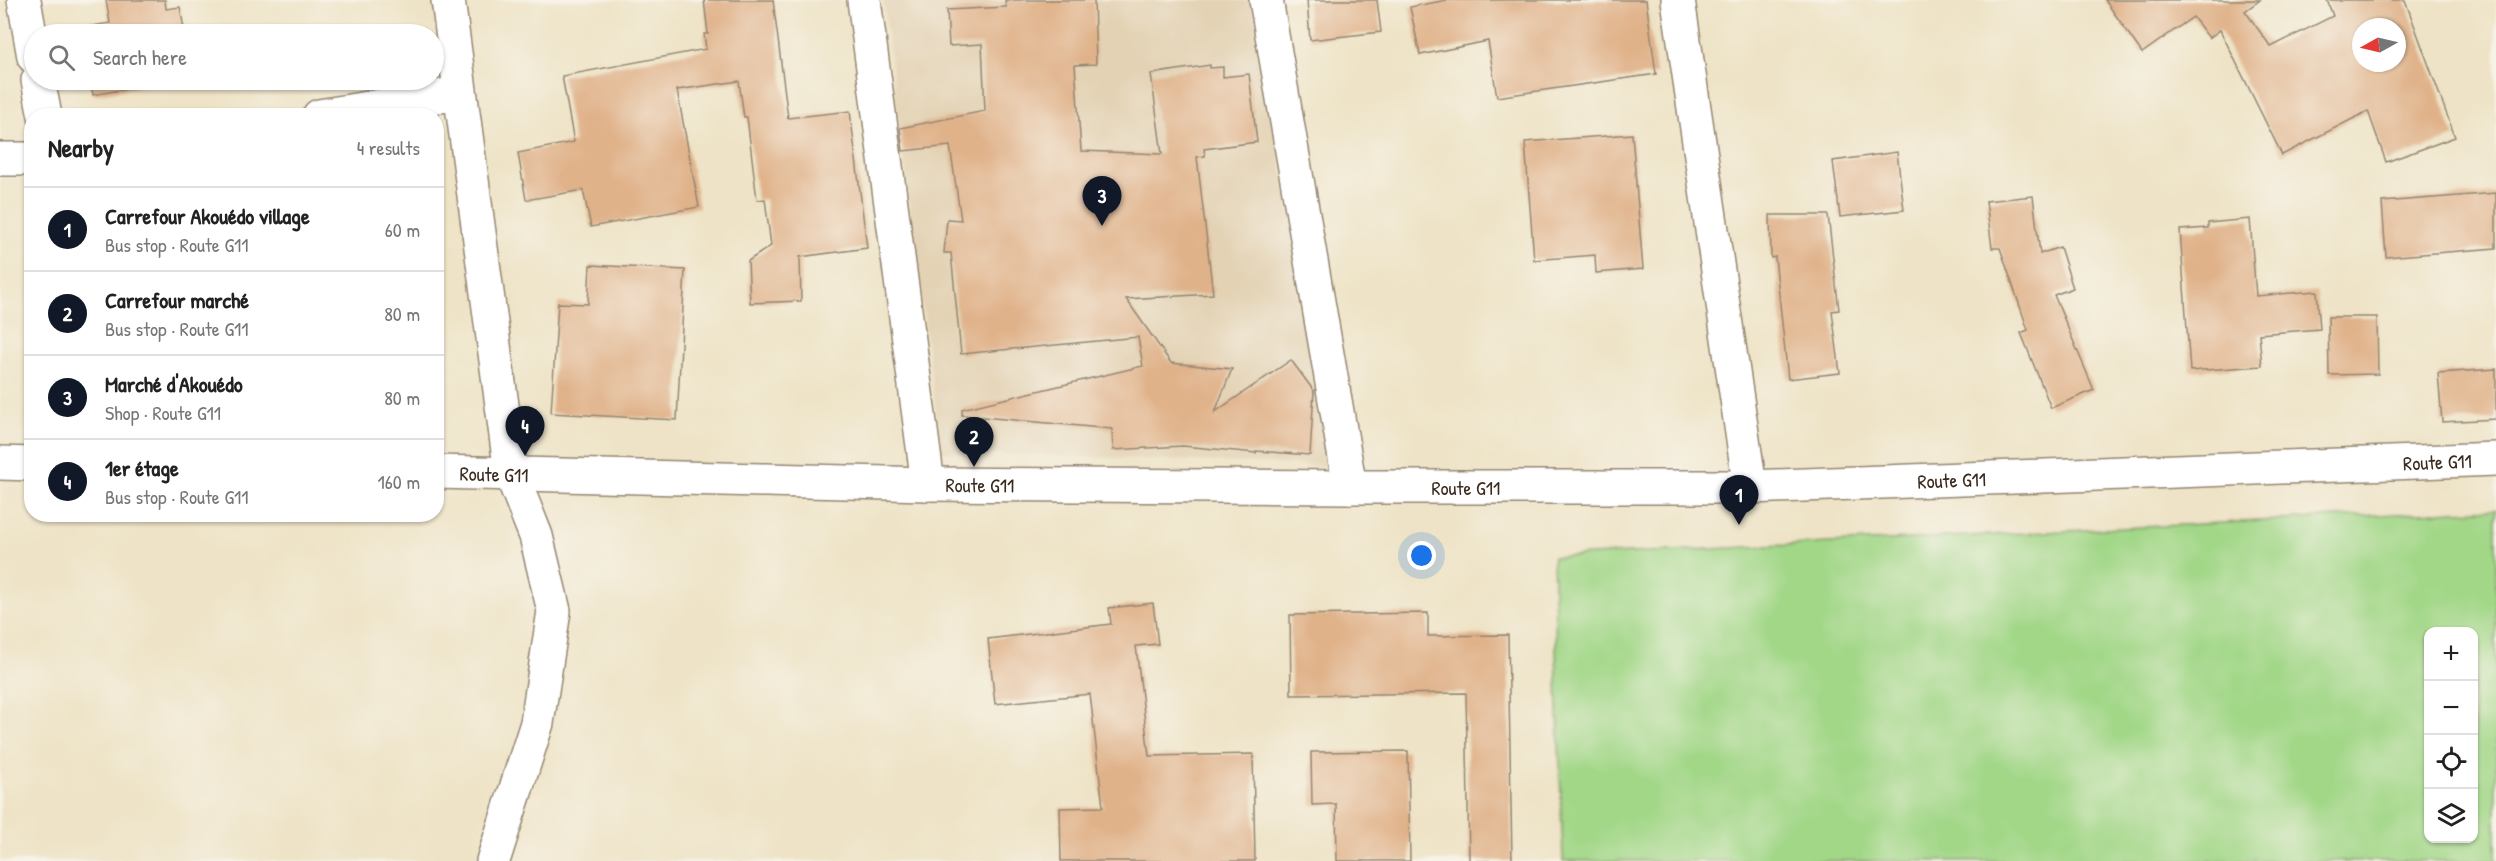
<!DOCTYPE html>
<meta charset="utf-8">
<style>
body{margin:0;font-family:"Patrick Hand",sans-serif;background:#f6f6f6;color:#222}
.controls{position:absolute;right:18px;bottom:18px;display:grid;overflow:hidden;border-radius:12px;box-shadow:0 2px 4px #0004}
.controls button{width:54px;height:54px;display:grid;place-items:center;padding:0;border:0;border-bottom:2px solid #e0e0e0;background:#fff;color:#222;font:30px sans-serif}
.compass{position:absolute;left:2352px;top:18px;width:54px;height:54px;border-radius:50%;background:#fff;box-shadow:0 2px 4px #0004;rotate:262deg}
.you{position:absolute;left:1422px;top:556px;width:21px;height:21px;margin:-15px;border:4px solid #fff;border-radius:50%;background:#1a73e8;box-shadow:0 0 0 9px #1a73e833}
.badge{display:grid;place-items:center;width:39px;height:39px;border-radius:50%;background:#111827;color:#fff;font-size:20px;font-weight:700}
.pin{position:absolute;translate:-50% -50px;filter:drop-shadow(0 2px 3px #0008)}
.pin::after{content:'';position:absolute;top:32px;width:21px;height:18px;background:inherit;clip-path:polygon(0 0,100% 0,50% 100%)}
.list{margin:0;padding:0;list-style:none}
h2{display:flex;justify-content:space-between;align-items:center;height:78px;margin:0;padding:0 24px;font-size:26px}
h2 small{font-size:20px;font-weight:400;color:#767676}
.list li{display:grid;grid-template-columns:39px 1fr auto;gap:18px;align-items:center;box-sizing:border-box;height:84px;padding:0 24px;border-top:2px solid #e0e0e0}
.list b{display:block;font-size:22px;white-space:nowrap}
.list p{margin:0;font-size:20px;white-space:nowrap;color:#767676}
.list em{font-size:20px;font-style:normal;color:#767676}
.icon{flex:none;width:33px;height:33px;fill:none;stroke:currentColor;stroke-width:2;stroke-linecap:round;stroke-linejoin:round}
.map{position:relative;flex:none;width:2496px;height:861px;overflow:hidden}
.search{position:absolute;background:#fff;box-shadow:0 2px 4px #0004;left:24px;top:24px;width:420px;height:66px;display:flex;align-items:center;gap:15px;box-sizing:border-box;padding:0 21px;border-radius:33px;color:#767676;font-size:22px}
.panel{position:absolute;background:#fff;box-shadow:0 2px 4px #0004;left:24px;top:108px;width:420px;height:414px;border-radius:24px}
.map>svg:first-child{display:block}
.built{fill:#e3d2b4}
.green{fill:#a1d787;stroke:#6e8052;stroke-width:1.5;fill-rule:evenodd}
.building{fill:#e0b28a;fill-rule:evenodd}
.lines{fill:none;stroke-linecap:round;stroke-linejoin:round}
.minor-casing{stroke:#948672;stroke-width:36}
.minor{stroke:#fff;stroke-width:33}
.labels{text-anchor:middle;dominant-baseline:central;stroke-width:4.5;stroke-linejoin:round;paint-order:stroke}
.street-label{font-size:20px;fill:#3b2a1e;stroke:#f7f3e8}
</style>
<div class="map">
<svg width="2496" height="861" viewBox="0 0 2496 861">
<rect width="100%" height="100%" fill="#f7f3e8"/>
<filter id="ink" filterUnits="userSpaceOnUse"><feTurbulence type="fractalNoise" baseFrequency=".0167" numOctaves="2"/><feDisplacementMap in="SourceGraphic" scale="12" xChannelSelector="R" yChannelSelector="G"/><feConvolveMatrix kernelMatrix="1 2 1 2 8 2 1 2 1" color-interpolation-filters="sRGB"/></filter>
<filter id="wash" filterUnits="userSpaceOnUse"><feTurbulence type="fractalNoise" baseFrequency=".008" numOctaves="4" result="noise"/><feDisplacementMap in="SourceGraphic" scale="24" xChannelSelector="R" yChannelSelector="G"/><feGaussianBlur stdDeviation="1.35" result="paint"/><feColorMatrix in="noise" values="0 0 0 0 0 0 0 0 0 0 0 0 0 0 0 0 0 1.4 0 .05"/><feComposite in="paint" operator="in"/></filter>
<g filter="url(#wash)">
<rect width="100%" height="100%" fill="#eee3c6"/>
<path class="built" d="M 883,0 L 1252,0 L 1336,466 L 941,452 Z"/>
<path class="green" d="M 2496,509 L 2496,861 L 1563,861 L 1553,557 ZM 2428,632 L 2474,632 L 2474,838 L 2428,838 Z"/>
<g id="blocks">
<g class="building">
<path d="M 106,0 L 165,0 L 166,9 L 180,7 L 185,34 L 82,34 L 80,28 L 110,23 Z"/>
<path d="M 704,0 L 773,0 L 788,118 L 850,111 L 867,248 L 800,257 L 801,301 L 750,303 L 748,261 L 771,246 L 765,199 L 757,200 L 747,117 L 744,117 L 739,81 L 677,90 L 699,207 L 591,227 L 583,190 L 526,200 L 518,153 L 574,142 L 562,76 L 706,49 L 704,34 L 708,34 Z"/>
<path d="M 1005,0 L 1094,0 L 1096,64 L 1075,65 L 1081,151 L 1162,154 L 1151,74 L 1210,65 L 1210,68 L 1223,67 L 1223,77 L 1249,74 L 1257,142 L 1204,149 L 1205,156 L 1197,157 L 1213,294 L 1126,299 L 1171,363 L 1232,369 L 1215,412 L 1291,360 L 1314,391 L 1310,455 L 1256,451 L 1256,453 L 1183,446 L 1113,450 L 1112,429 L 962,415 L 962,409 L 1143,366 L 1138,337 L 961,354 L 951,253 L 944,253 L 947,219 L 961,220 L 950,146 L 903,151 L 900,128 L 985,111 L 982,44 L 949,46 L 947,10 L 1006,7 Z"/>
<path d="M 1307,0 L 1377,0 L 1381,32 L 1310,40 Z"/>
<path d="M 1447,0 L 1646,0 L 1656,74 L 1497,97 L 1488,41 L 1420,55 L 1410,7 Z"/>
<path d="M 2105,0 L 2260,0 L 2245,11 L 2271,47 L 2333,16 L 2327,0 L 2405,0 L 2455,137 L 2386,162 L 2368,111 L 2282,155 L 2220,30 L 2209,38 L 2193,17 L 2142,53 ZM 2361,27 L 2397,27 L 2397,63 L 2361,63 Z"/>
<path d="M 90,80 L 177,80 L 93,95 Z"/>
<path d="M 1632,134 L 1643,269 L 1596,273 L 1595,255 L 1534,260 L 1525,142 Z"/>
<path d="M 1897,152 L 1904,210 L 1840,217 L 1833,161 Z"/>
<path d="M 2496,193 L 2496,248 L 2386,257 L 2382,202 Z"/>
<path d="M 2033,196 L 2040,254 L 2060,247 L 2073,288 L 2054,295 L 2094,390 L 2051,408 L 2021,333 L 2028,330 L 2000,248 L 1992,248 L 1986,201 Z"/>
<path d="M 1770,215 L 1828,215 L 1839,310 L 1832,311 L 1840,373 L 1788,379 L 1775,257 L 1771,258 Z"/>
<path d="M 2250,219 L 2256,296 L 2317,291 L 2320,329 L 2259,334 L 2262,366 L 2190,371 L 2180,230 L 2208,228 L 2208,223 Z"/>
<path d="M 590,265 L 685,270 L 677,420 L 551,413 L 558,303 L 588,304 Z"/>
<path d="M 2328,317 L 2377,317 L 2378,374 L 2329,375 Z"/>
<path d="M 2496,369 L 2496,419 L 2442,422 L 2438,373 Z"/>
<path d="M 1153,603 L 1158,644 L 1136,646 L 1149,756 L 1253,754 L 1255,861 L 1061,861 L 1060,808 L 1103,807 L 1090,694 L 995,704 L 988,639 L 1111,624 L 1109,608 Z"/>
<path d="M 1428,613 L 1428,636 L 1508,635 L 1512,861 L 1469,861 L 1466,693 L 1291,695 L 1290,615 Z"/>
<path d="M 1408,751 L 1410,861 L 1337,861 L 1336,804 L 1312,805 L 1311,752 Z"/>
</g>
</g>
</g>
<g filter="url(#ink)">
<use href="#blocks" fill-opacity="0" stroke="#948672" stroke-width="1.5"/>
<g class="lines">
<g class="minor-casing">
<g id="minor">
<path d="M 24,0 L 34,57"/>
<path d="M 448,0 L 511,473 L 536,536 L 554,611 L 537,723 L 493,861"/>
<path d="M 864,0 L 928,484"/>
<path d="M 1266,0 L 1350,487"/>
<path d="M 1678,0 L 1750,487"/>
<path d="M 38,80 L 45,116"/>
<path d="M 319,116 L 459,93"/>
<path d="M 0,159 L 32,159"/>
<path d="M 0,463 L 32,464"/>
<path id="s1" d="M 436,472 L 928,484 L 1350,487 L 1750,487 L 2496,459"/>
</g>
</g>
<use href="#minor" class="minor"/>
</g>
</g>
<g class="labels">
<g class="street-label">
<text stroke="none"><textPath href="#s1" startOffset="2002">Route G11</textPath></text>
<text stroke="none"><textPath href="#s1" startOffset="58">Route G11</textPath></text>
<text stroke="none"><textPath href="#s1" startOffset="1516">Route G11</textPath></text>
<text stroke="none"><textPath href="#s1" startOffset="544">Route G11</textPath></text>
<text stroke="none"><textPath href="#s1" startOffset="1030">Route G11</textPath></text>
</g>
</g>
</svg>
<div class="controls">
<button>+</button>
<button>−</button>
<button><svg class="icon" aria-label="locate" viewBox="0 0 24 24"><circle cx="12" cy="12" r="6"/><path d="M12 2v4M12 18v4M2 12h4M18 12h4"/></svg></button>
<button><svg class="icon" aria-label="layers" viewBox="0 0 24 24"><path d="M12 4l9 5-9 5-9-5zM3 14l9 5 9-5"/></svg></button>
</div>
<svg class="compass" viewBox="-18 -18 36 36"><path d="M0-13l5 13h-10z" fill="#e53935"/><path d="M0 13l5-13h-10z" fill="#767676"/></svg>
<div class="you"></div>
<div class="pin badge" style="left:1739px;top:525px">1</div>
<div class="pin badge" style="left:974px;top:467px">2</div>
<div class="pin badge" style="left:1102px;top:226px">3</div>
<div class="pin badge" style="left:525px;top:456px">4</div>
<div class="search"><svg class="icon" aria-label="search" viewBox="0 0 24 24"><circle cx="10" cy="10" r="6"/><path d="M15 15l6 6"/></svg>Search here</div>
<section class="panel">
<h2>Nearby<small>4 results</small></h2>
<ul class="list">
<li><span class="badge">1</span><div><b>Carrefour Akouédo village</b><p>Bus stop · Route G11</p></div><em>60 m</em></li>
<li><span class="badge">2</span><div><b>Carrefour marché</b><p>Bus stop · Route G11</p></div><em>80 m</em></li>
<li><span class="badge">3</span><div><b>Marché d'Akouédo</b><p>Shop · Route G11</p></div><em>80 m</em></li>
<li><span class="badge">4</span><div><b>1er étage</b><p>Bus stop · Route G11</p></div><em>160 m</em></li>
</ul>
</section>
</div>
